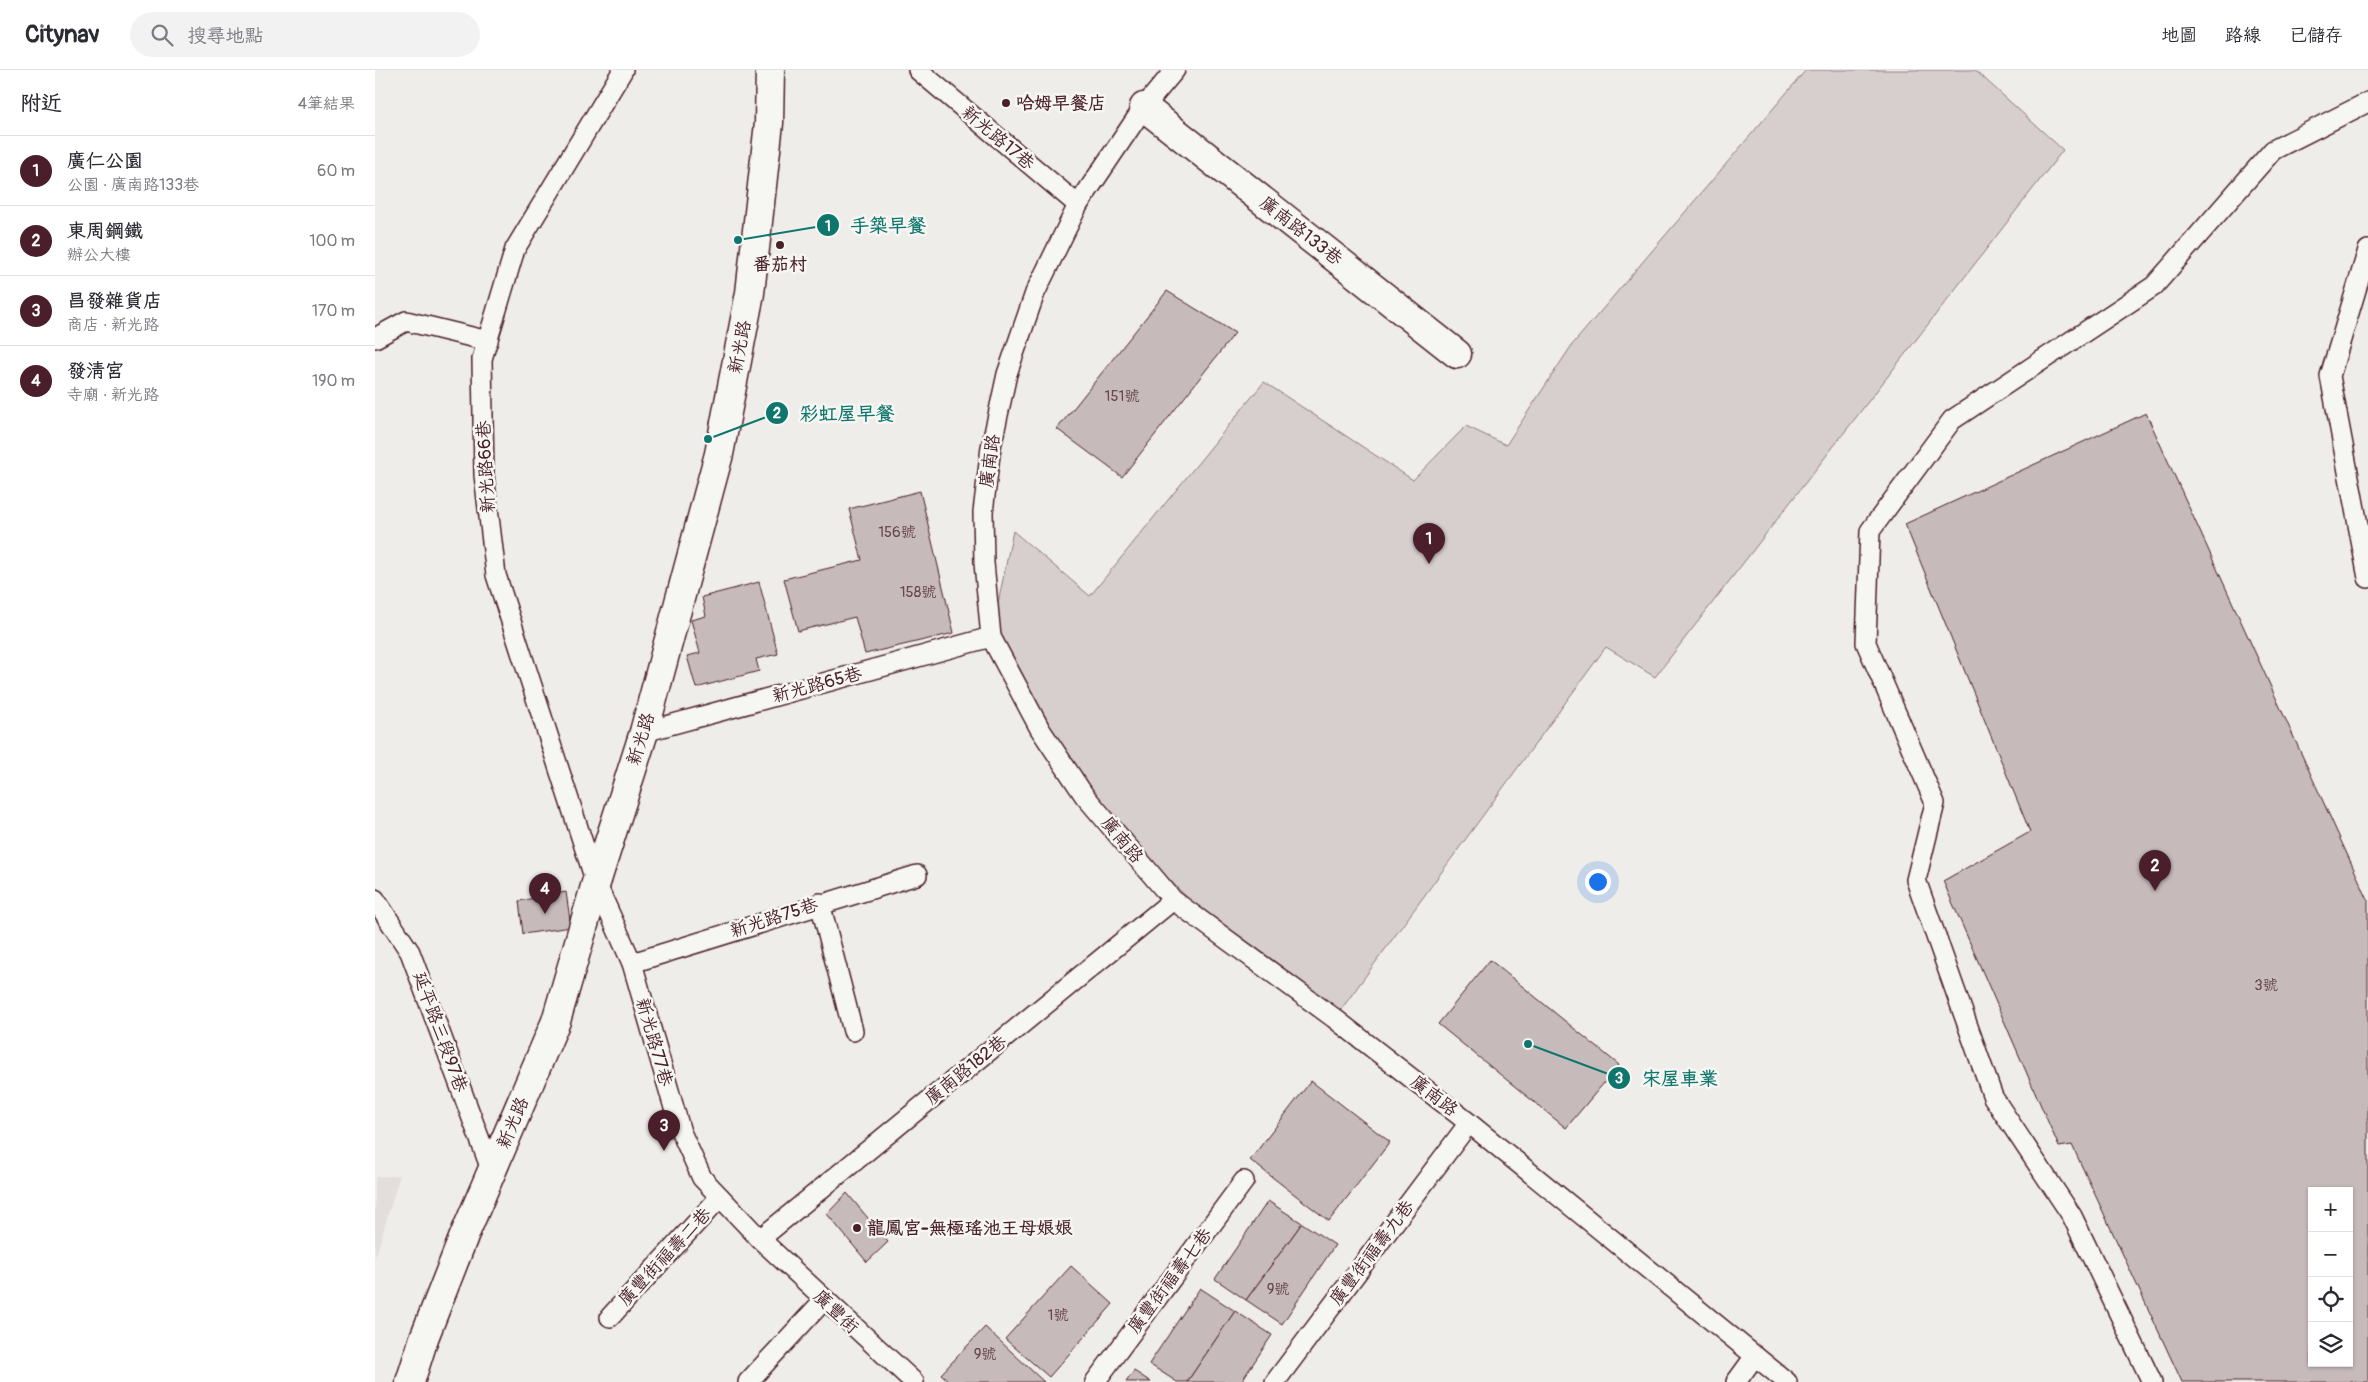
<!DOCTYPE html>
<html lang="zh-TW">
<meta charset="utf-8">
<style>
body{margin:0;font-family:Pangolin,"LXGW WenKai TC",sans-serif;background:#f2f2f3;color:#2b2b33}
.controls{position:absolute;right:15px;bottom:15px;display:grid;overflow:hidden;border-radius:0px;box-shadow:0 1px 4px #0004}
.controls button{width:45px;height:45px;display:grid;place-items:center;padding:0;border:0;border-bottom:1px solid #e1e1e2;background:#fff;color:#2b2b33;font:25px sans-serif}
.you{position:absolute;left:1222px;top:811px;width:18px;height:18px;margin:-12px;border:4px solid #fff;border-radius:50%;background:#1a73e8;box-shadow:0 0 0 8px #1a73e833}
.badge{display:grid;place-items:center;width:32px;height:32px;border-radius:50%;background:#4a1f2b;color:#fff;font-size:16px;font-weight:700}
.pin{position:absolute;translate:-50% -41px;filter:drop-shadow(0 1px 2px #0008)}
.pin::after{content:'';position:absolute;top:26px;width:18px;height:15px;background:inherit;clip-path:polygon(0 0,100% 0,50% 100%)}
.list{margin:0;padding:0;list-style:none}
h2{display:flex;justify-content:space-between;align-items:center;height:65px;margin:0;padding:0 20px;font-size:21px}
h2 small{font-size:16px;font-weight:400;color:#7c7c81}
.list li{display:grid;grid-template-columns:32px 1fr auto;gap:15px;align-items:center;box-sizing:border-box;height:70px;padding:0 20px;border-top:1px solid #e1e1e2}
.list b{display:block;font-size:19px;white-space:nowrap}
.list p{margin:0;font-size:16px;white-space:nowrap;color:#7c7c81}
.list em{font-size:16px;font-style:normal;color:#7c7c81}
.icon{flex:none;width:28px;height:28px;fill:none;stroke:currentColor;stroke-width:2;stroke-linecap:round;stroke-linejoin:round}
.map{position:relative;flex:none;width:1993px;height:1312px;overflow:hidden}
header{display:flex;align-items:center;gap:30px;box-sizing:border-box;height:70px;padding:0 25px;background:#fff;border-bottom:1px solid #e1e1e2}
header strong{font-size:24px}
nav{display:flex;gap:28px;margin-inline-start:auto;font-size:18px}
.search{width:350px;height:45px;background:#f2f2f3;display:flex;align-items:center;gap:12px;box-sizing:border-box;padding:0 18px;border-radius:28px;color:#7c7c81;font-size:19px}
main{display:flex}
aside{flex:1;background:#fff}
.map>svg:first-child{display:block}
.built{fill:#e3dedc}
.green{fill:#d7cfce;stroke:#90777c}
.building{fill:#c6babb;stroke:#4a1f2b;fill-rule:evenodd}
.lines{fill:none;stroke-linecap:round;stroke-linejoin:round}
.service-casing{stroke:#4a1f2b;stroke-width:22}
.minor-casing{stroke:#4a1f2b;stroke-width:31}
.service{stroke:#f6f6f2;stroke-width:19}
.minor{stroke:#f6f6f2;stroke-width:28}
.poi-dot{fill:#4a1f2b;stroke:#f6f6f2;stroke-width:2}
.labels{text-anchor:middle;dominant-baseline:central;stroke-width:5;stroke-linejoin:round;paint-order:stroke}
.number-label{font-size:15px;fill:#69464f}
.poi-label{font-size:18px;font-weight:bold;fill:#4a1f2b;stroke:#f6f6f2;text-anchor:start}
.street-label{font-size:18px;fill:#4a1f2b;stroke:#f6f6f2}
.leader{fill:none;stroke:#0f766e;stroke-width:2}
.callout-dot{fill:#0f766e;stroke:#f6f6f2;stroke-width:2}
.mark-label{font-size:15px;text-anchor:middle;font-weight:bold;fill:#fff}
.callout-label{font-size:19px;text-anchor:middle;font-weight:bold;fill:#0f766e;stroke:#f6f6f2;stroke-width:5;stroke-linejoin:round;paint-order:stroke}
</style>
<header>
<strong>Citynav</strong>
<div class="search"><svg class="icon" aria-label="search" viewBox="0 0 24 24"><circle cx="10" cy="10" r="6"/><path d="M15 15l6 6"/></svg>搜尋地點</div>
<nav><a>地圖</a><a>路線</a><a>已儲存</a></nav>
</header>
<main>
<aside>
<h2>附近<small>4筆結果</small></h2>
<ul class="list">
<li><span class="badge">1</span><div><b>廣仁公園</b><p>公園 · 廣南路133巷</p></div><em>60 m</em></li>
<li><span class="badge">2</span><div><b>東周鋼鐵</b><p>辦公大樓</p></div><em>100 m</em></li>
<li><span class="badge">3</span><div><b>昌發雜貨店</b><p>商店 · 新光路</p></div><em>170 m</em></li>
<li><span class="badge">4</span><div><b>發清宮</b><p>寺廟 · 新光路</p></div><em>190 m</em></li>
</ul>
</aside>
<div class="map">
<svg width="1993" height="1312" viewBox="0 0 1993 1312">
<rect width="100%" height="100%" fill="#efedea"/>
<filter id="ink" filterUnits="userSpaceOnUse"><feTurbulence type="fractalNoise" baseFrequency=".02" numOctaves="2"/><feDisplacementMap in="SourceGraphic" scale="10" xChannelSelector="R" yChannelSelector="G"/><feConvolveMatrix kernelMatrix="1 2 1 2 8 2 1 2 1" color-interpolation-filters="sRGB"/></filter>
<g filter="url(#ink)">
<path class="built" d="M 25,1105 L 0,1189 L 0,1107 Z"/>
<path class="green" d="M 1431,0 L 1600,0 L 1688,80 L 1280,607 L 1231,577 L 965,941 L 858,873 L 709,725 L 616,567 L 638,461 L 715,526 L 889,312 L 1038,410 L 1091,356 L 1131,375 L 1197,275 Z"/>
<g class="building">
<path d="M 792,221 L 860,263 L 747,407 L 682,359 Z"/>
<path d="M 1771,343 L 1993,830 L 1993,1312 L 1807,1312 L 1697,1075 L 1684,1077 L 1568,811 L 1655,762 L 1530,454 ZM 1937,1121 L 1974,1121 L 1974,1293 L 1937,1293 Z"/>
<path d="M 545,421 L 579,563 L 490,584 L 480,547 L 423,561 L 409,509 L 487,490 L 474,439 Z"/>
<path d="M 384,512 L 403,584 L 381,589 L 384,601 L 321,618 L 312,586 L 325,583 L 316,550 L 331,546 L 327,527 Z"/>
<path d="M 191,822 L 196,857 L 148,864 L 144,831 Z"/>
<path d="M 1115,890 L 1244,995 L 1191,1058 L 1063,954 Z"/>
<path d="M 936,1011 L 1015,1072 L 954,1151 L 875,1090 Z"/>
<path d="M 472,1123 L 513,1172 L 492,1192 L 452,1144 Z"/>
<path d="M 893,1131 L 927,1153 L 871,1230 L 840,1209 Z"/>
<path d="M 927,1153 L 960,1175 L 907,1254 L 871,1230 Z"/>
<path d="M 696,1196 L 738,1234 L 674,1307 L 630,1269 Z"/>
<path d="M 825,1218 L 860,1241 L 812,1312 L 802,1312 L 774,1294 Z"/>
<path d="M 860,1241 L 897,1265 L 866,1312 L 812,1312 Z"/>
<path d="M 610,1257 L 669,1312 L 575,1312 L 566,1304 Z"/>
<path d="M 759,1301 L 776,1312 L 751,1312 Z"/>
</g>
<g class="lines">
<g class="service-casing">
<g id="service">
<path d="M 248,0 L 140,179 L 107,289 L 109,405 L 121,505 L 221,813 L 257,893 L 306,1062 L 327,1108 L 385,1169 L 539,1312"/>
<path d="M 543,0 L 703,135"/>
<path d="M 800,0 L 769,37 L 703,135 L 660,223 L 632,304 L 616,377 L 608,442 L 609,493 L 616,567 L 665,659 L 709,725 L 798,830 L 959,948 L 1094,1053 L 1412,1312"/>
<path d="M 1993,180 L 1955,306 L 1993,508"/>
<path d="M 0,268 L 31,251 L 113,271"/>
<path d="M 269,662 L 616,567"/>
<path d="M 0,829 L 35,882 L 117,1102"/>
<path d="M 445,833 L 478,961"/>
<path d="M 257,893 L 542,805"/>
<path d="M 385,1169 L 798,830"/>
<path d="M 235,1247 L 345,1127"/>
<path d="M 373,1312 L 449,1230"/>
<path d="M 720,1312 L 869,1111"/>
<path d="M 900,1312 L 1094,1053"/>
<path d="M 1361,1312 L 1380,1286"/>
<path d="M 1777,1312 L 1697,1146 L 1618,1027 L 1541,810 L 1560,733 L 1491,573 L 1495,461 L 1577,350 L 1779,216 L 1898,80 L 1993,32"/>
</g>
</g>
<g class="minor-casing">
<g id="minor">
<path d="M 769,37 L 1082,284"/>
<path d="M 35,1312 L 49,1268 L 89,1166 L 181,951 L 221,813 L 269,662 L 344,384 L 375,223 L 394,53 L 395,0"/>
</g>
</g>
<use href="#service" class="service"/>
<use href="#minor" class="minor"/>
</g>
</g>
<g class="poi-dot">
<circle cx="631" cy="33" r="5"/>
<circle cx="405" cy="175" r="5"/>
<circle cx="482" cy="1158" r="5"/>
</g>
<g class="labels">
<g class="number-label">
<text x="747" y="326">151號</text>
<text x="522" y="462">156號</text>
<text x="543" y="522">158號</text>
<text x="1891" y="915">3號</text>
<text x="903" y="1219">9號</text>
<text x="683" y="1245">1號</text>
<text x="610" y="1284">9號</text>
</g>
<g class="poi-label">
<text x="641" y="33">哈姆早餐店</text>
<text x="405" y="194" text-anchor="middle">番茄村</text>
<text x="492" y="1158">龍鳳宮-無極瑤池王母娘娘</text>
</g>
<g class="street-label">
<text transform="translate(623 68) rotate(40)">新光路17巷</text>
<text transform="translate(926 161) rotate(38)">廣南路133巷</text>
<text transform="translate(365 277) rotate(-79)">新光路</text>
<text transform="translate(615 391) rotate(-82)">廣南路</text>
<text transform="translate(111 397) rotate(-93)">新光路66巷</text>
<text transform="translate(442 615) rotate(-15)">新光路65巷</text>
<text transform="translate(266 669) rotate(-73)">新光路</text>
<text transform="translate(747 770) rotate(50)">廣南路</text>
<text transform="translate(399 848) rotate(-18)">新光路75巷</text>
<text transform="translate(65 962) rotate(70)">延平路三段97巷</text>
<text transform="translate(279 972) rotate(74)">新光路77巷</text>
<text transform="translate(591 1000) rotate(-39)">廣南路182巷</text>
<text transform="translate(1059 1026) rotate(38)">廣南路</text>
<text transform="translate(138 1053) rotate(-67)">新光路</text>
<text transform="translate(997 1183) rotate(-53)">廣豐街福壽九巷</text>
<text transform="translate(290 1187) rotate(-47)">廣豐街福壽二巷</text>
<text transform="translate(795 1211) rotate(-53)">廣豐街福壽七巷</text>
<text transform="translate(461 1242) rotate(43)">廣豐街</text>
</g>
</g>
<path class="leader" d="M363 170L453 155M333 369L402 343M1153 974L1244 1008"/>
<g class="callout-dot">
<circle cx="363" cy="170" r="5"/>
<circle cx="333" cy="369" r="5"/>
<circle cx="1153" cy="974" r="5"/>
<circle cx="453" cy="155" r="12"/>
<circle cx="402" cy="343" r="12"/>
<circle cx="1244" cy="1008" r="12"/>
</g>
<g class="mark-label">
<text x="453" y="161">1</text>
<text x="402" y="348">2</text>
<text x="1244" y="1013">3</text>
</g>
<g class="callout-label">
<text x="513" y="162">手築早餐</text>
<text x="472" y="350">彩虹屋早餐</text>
<text x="1305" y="1015">宋屋車業</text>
</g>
</svg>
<div class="controls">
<button>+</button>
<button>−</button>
<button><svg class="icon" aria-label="locate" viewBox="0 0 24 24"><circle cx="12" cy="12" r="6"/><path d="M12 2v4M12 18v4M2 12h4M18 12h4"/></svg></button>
<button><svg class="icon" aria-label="layers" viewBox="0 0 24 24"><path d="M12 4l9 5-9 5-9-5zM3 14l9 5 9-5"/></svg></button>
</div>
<div class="you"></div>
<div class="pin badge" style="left:1054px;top:494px">1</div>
<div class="pin badge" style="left:1780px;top:821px">2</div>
<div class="pin badge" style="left:289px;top:1081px">3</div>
<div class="pin badge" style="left:170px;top:844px">4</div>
</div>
</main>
